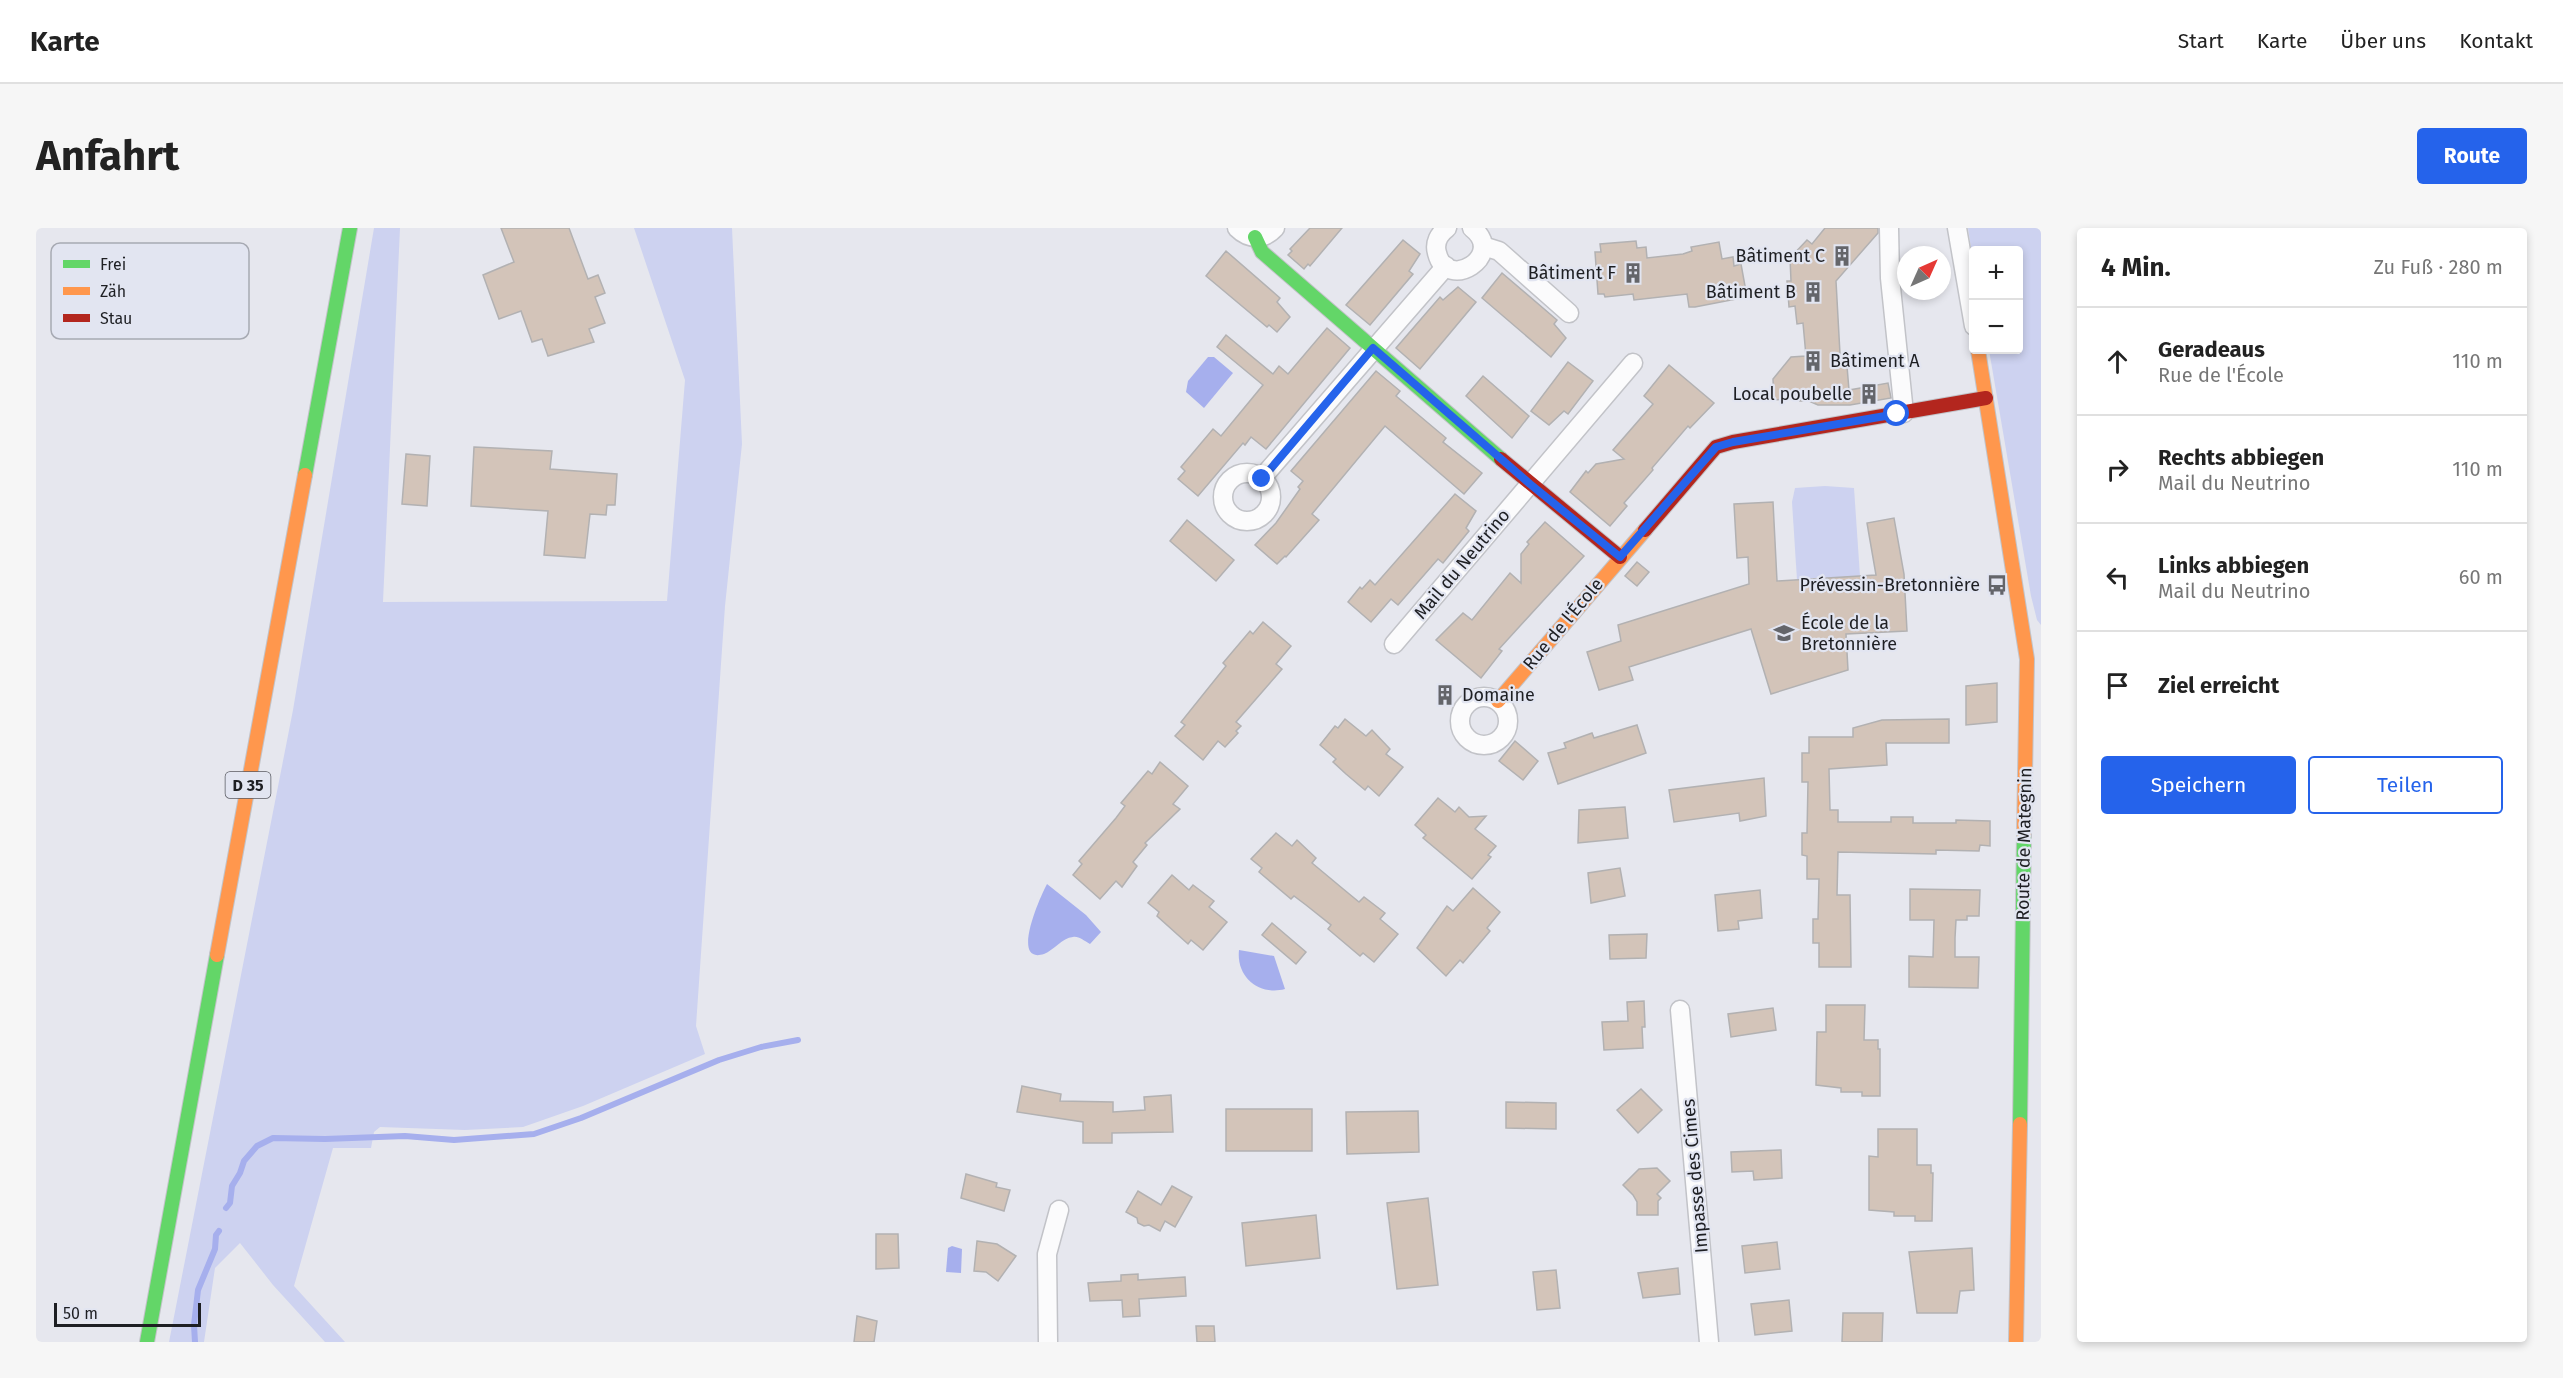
<!DOCTYPE html>
<html lang="de">
<meta charset="utf-8">
<style>
body{margin:0;font-family:"Fira Sans",sans-serif;background:#f6f6f6;color:#222}
.controls{position:absolute;right:18px;top:18px;display:grid;overflow:hidden;border-radius:6px;box-shadow:0 3px 9px #0003}
.controls button{width:54px;height:54px;display:grid;place-items:center;padding:0;border:0;border-bottom:2px solid #e0e0e0;background:#fff;color:#222;font:30px sans-serif}
.compass{position:absolute;left:1861px;top:18px;width:54px;height:54px;border-radius:50%;background:#fff;box-shadow:0 3px 9px #0003;rotate:45deg}
.scale{position:absolute;left:18px;bottom:15px;width:147px;box-sizing:border-box;padding-left:6px;border:3px solid #1e1f23;border-top:0;font-size:16px;line-height:21px;white-space:nowrap;color:#1e1f23;-webkit-text-stroke:4px #e2e5f1;paint-order:stroke}
.stop{position:absolute;width:18px;height:18px;margin:-14px;border:4px solid #2563eb;border-radius:50%;background:#fff}
.stop.end{background:#2563eb;border-color:#fff;box-shadow:0 2px 6px #0008}
.list{margin:0;padding:0;list-style:none}
h2{display:flex;justify-content:space-between;align-items:center;height:78px;margin:0;padding:0 24px;font-size:26px}
h2 small{font-size:20px;font-weight:400;color:#767676}
.list li{display:grid;grid-template-columns:39px 1fr auto;gap:18px;align-items:center;box-sizing:border-box;height:108px;padding:0 24px;border-top:2px solid #e0e0e0}
.list b{display:block;font-size:22px;white-space:nowrap}
.list p{margin:0;font-size:20px;white-space:nowrap;color:#767676}
.list em{font-size:20px;font-style:normal;color:#767676}
.actions{display:flex;gap:12px;padding:18px 24px}
.actions a{flex:1;padding:14px 0;border:2px solid #2563eb;border-radius:6px;text-align:center;font-size:21px;color:#2563eb}
.actions .main{background:#2563eb;color:#fff}
.icon{flex:none;width:33px;height:33px;fill:none;stroke:currentColor;stroke-width:2;stroke-linecap:round;stroke-linejoin:round}
.map{position:relative;flex:none;width:2005px;height:1114px;overflow:hidden;border-radius:6px}
header{display:flex;align-items:center;gap:36px;box-sizing:border-box;height:84px;padding:0 30px;background:#fff;border-bottom:2px solid #e0e0e0}
header strong{font-size:28px}
nav{display:flex;gap:33px;margin-inline-start:auto;font-size:21px}
.intro{display:flex;align-items:center;justify-content:space-between;box-sizing:border-box;height:144px;padding:0 36px}
h1{margin:0;font-size:42px}
.button{padding:15px 27px;border-radius:6px;background:#2563eb;color:#fff;font-size:21px;font-weight:700}
main{display:flex;gap:36px;padding:0 36px}
aside{flex:1;background:#fff;border-radius:6px;box-shadow:0 3px 9px #0003}
.map>svg:first-child{display:block}
.green{fill:#cdd2f0}
.water{fill:#a6afed}
.lines{fill:none;stroke-linecap:round;stroke-linejoin:round}
.stream{stroke:#a6afed;stroke-width:6}
.building{fill:#d3c4b9;stroke:#b2b1b2;stroke-width:1.5}
.street-casing{stroke:#c2c3c8;stroke-width:21}
.fast-casing{stroke:#c2c3c8;stroke-width:16}
.slow-casing{stroke:#c2c3c8;stroke-width:16}
.jam-casing{stroke:#c2c3c8;stroke-width:16}
.street{stroke:#fbfbfc;stroke-width:18}
.fast{stroke:#63d668;stroke-width:14}
.slow{stroke:#ff974d;stroke-width:14}
.jam{stroke:#b3261e;stroke-width:14}
.route{stroke:#2563eb;stroke-width:8}
.labels{text-anchor:middle;dominant-baseline:central;stroke-width:4.5;stroke-linejoin:round;paint-order:stroke}
.shield{fill:#e2e5f1;stroke:#595a61;stroke-width:1.5}
.shield-label{font-size:16px;font-weight:bold;fill:#1e1f23}
.poi-label{font-size:18px;fill:#1e1f23;stroke:#e2e5f1;text-anchor:end}
.street-label{font-size:18px;fill:#1e1f23;stroke:#e2e5f1}
.key{fill:#e2e5f1;stroke:#a7aab3;stroke-width:1.5}
.key-label{font-size:16px;fill:#1e1f23}
</style>
<header>
<strong>Karte</strong>
<nav><a>Start</a><a>Karte</a><a>Über uns</a><a>Kontakt</a></nav>
</header>
<div class="intro"><h1>Anfahrt</h1><a class="button">Route</a></div>
<main>
<div class="map">
<svg width="2005" height="1114" viewBox="0 0 2005 1114">
<rect width="100%" height="100%" fill="#e6e7ee"/>
<g class="green">
<path d="M 338,0 L 364,0 L 347,374 L 631,373 L 649,152 L 598,0 L 696,0 L 706,216 L 689,378 L 660,798 L 669,826 L 547,878 L 487,899 L 429,902 L 344,899 L 338,904 L 335,920 L 297,920 L 258,1058 L 309,1114 L 289,1114 L 237,1057 L 204,1015 L 179,1040 L 168,1114 L 133,1114 L 257,482 Z"/>
<path d="M 1932,0 L 2005,0 L 2005,397 L 2001,392 L 1995,368 L 1953,122 L 1982,122 L 1982,22 L 1938,22 L 1937,33 Z"/>
<path d="M 1789,258 L 1818,260 L 1824,348 L 1761,352 L 1756,274 L 1759,260 Z"/>
</g>
<g class="water">
<path d="M 1172,129 L 1178,129 L 1197,145 L 1168,180 L 1150,164 L 1152,153 Z"/>
<path d="M 1011,656 L 1050,687 L 1065,704 L 1054,716 C 1048,713 1043,708 1037,709 C 1026,710 1018,722 1008,726 C 973,737 1006,665 1011,656 Z"/>
<path d="M 1203,722 L 1238,728 L 1249,761 C 1223,768 1200,749 1203,722 Z"/>
<path d="M 916,1018 L 926,1021 L 925,1045 L 910,1044 L 912,1020 Z"/>
</g>
<g class="lines">
<g class="stream">
<path d="M 190,980 L 194,975 L 196,958 L 204,945 L 208,933 L 221,918 L 237,910 L 289,911 L 369,908 L 418,912 L 498,906 L 545,890 L 683,832 L 725,819 L 762,812"/>
<path d="M 159,1114 L 158,1097 L 162,1062 L 179,1021 L 180,1007 L 183,1003"/>
</g>
</g>
<g class="building">
<path d="M 465,0 L 533,0 L 552,51 L 562,47 L 569,65 L 559,69 L 569,95 L 553,101 L 558,114 L 512,128 L 506,111 L 496,114 L 485,83 L 463,91 L 447,47 L 478,34 Z"/>
<path d="M 1274,0 L 1306,0 L 1274,38 L 1272,36 L 1268,41 L 1252,27 L 1256,23 L 1254,21 Z"/>
<path d="M 1789,0 L 1842,0 L 1842,5 L 1800,53 L 1804,126 L 1810,126 L 1813,162 L 1852,155 L 1855,170 L 1814,177 L 1782,177 L 1773,173 L 1764,173 L 1764,170 L 1738,172 L 1737,151 L 1755,129 L 1770,128 L 1767,95 L 1761,96 L 1759,78 L 1753,79 L 1751,53 L 1755,53 L 1754,30 L 1771,12 L 1776,16 Z"/>
<path d="M 1367,12 L 1384,26 L 1373,43 L 1377,46 L 1334,97 L 1310,77 Z"/>
<path d="M 1600,13 L 1601,20 L 1610,19 L 1611,30 L 1647,26 L 1656,23 L 1655,19 L 1683,14 L 1686,31 L 1697,29 L 1698,38 L 1705,36 L 1711,69 L 1659,79 L 1653,79 L 1651,66 L 1598,72 L 1597,66 L 1569,69 L 1568,66 L 1562,66 L 1559,24 L 1565,24 L 1564,16 Z"/>
<path d="M 1190,23 L 1244,70 L 1241,74 L 1254,89 L 1241,104 L 1233,97 L 1231,99 L 1170,48 Z"/>
<path d="M 1466,45 L 1521,92 L 1518,96 L 1530,110 L 1515,129 L 1446,70 Z"/>
<path d="M 1422,59 L 1440,74 L 1384,141 L 1360,120 L 1404,69 L 1407,72 Z"/>
<path d="M 1291,100 L 1314,120 L 1230,221 L 1215,209 L 1209,217 L 1207,215 L 1162,268 L 1142,251 L 1149,243 L 1145,239 L 1177,201 L 1185,208 L 1227,157 L 1181,119 L 1190,107 L 1237,146 L 1243,138 L 1252,146 Z"/>
<path d="M 1532,134 L 1557,153 L 1532,186 L 1528,183 L 1513,197 L 1495,183 Z"/>
<path d="M 1633,137 L 1678,175 L 1654,200 L 1652,198 L 1616,240 L 1617,242 L 1588,275 L 1591,278 L 1574,298 L 1534,264 L 1550,243 L 1552,245 L 1560,236 L 1588,231 L 1577,222 L 1617,176 L 1608,168 Z"/>
<path d="M 1340,143 L 1364,163 L 1360,168 L 1410,210 L 1407,214 L 1446,245 L 1428,266 L 1349,198 L 1276,286 L 1283,292 L 1250,329 L 1249,328 L 1241,336 L 1219,317 L 1240,295 L 1264,261 L 1262,259 L 1267,253 L 1255,243 Z"/>
<path d="M 1447,148 L 1493,188 L 1476,210 L 1430,168 Z"/>
<path d="M 438,219 L 516,223 L 514,241 L 581,246 L 579,277 L 571,277 L 570,287 L 554,286 L 549,330 L 508,327 L 512,283 L 435,278 Z"/>
<path d="M 370,226 L 394,228 L 391,278 L 366,276 Z"/>
<path d="M 1419,266 L 1440,283 L 1430,300 L 1433,303 L 1407,335 L 1402,331 L 1362,377 L 1355,371 L 1335,394 L 1312,374 L 1324,359 L 1326,361 L 1334,352 L 1339,357 Z"/>
<path d="M 1737,274 L 1741,353 L 1840,347 L 1831,295 L 1858,290 L 1868,346 L 1871,403 L 1810,406 L 1812,442 L 1735,466 L 1715,401 L 1593,439 L 1597,452 L 1563,462 L 1551,424 L 1585,413 L 1582,397 L 1713,356 L 1712,329 L 1701,330 L 1698,276 Z"/>
<path d="M 1151,292 L 1198,332 L 1180,353 L 1134,313 Z"/>
<path d="M 1509,294 L 1548,328 L 1463,421 L 1466,423 L 1445,450 L 1400,412 L 1427,385 L 1436,392 L 1474,345 L 1485,355 L 1485,326 L 1493,316 L 1491,314 Z"/>
<path d="M 1601,334 L 1613,344 L 1601,358 L 1589,348 Z"/>
<path d="M 1227,394 L 1255,418 L 1240,436 L 1246,441 L 1200,494 L 1205,498 L 1200,503 L 1202,505 L 1189,519 L 1182,513 L 1167,532 L 1139,508 L 1149,497 L 1145,494 L 1190,438 L 1187,435 L 1214,403 L 1217,406 Z"/>
<path d="M 1961,455 L 1961,494 L 1930,497 L 1930,458 Z"/>
<path d="M 1309,491 L 1330,508 L 1336,502 L 1354,521 L 1350,526 L 1367,539 L 1343,568 L 1332,558 L 1329,562 L 1310,546 L 1297,534 L 1300,531 L 1284,517 L 1299,498 L 1302,500 Z"/>
<path d="M 1913,491 L 1913,515 L 1850,515 L 1851,537 L 1793,541 L 1794,582 L 1802,582 L 1802,594 L 1855,594 L 1855,589 L 1877,589 L 1877,595 L 1920,595 L 1920,592 L 1954,593 L 1954,618 L 1944,617 L 1943,623 L 1900,622 L 1900,626 L 1802,624 L 1801,667 L 1814,667 L 1815,739 L 1783,739 L 1783,715 L 1777,715 L 1777,691 L 1782,691 L 1783,651 L 1771,651 L 1771,628 L 1766,627 L 1766,605 L 1771,605 L 1772,554 L 1766,554 L 1766,525 L 1773,525 L 1773,509 L 1817,509 L 1817,500 L 1846,492 Z"/>
<path d="M 1601,497 L 1610,525 L 1522,556 L 1512,525 L 1530,520 L 1528,515 L 1556,505 L 1558,510 Z"/>
<path d="M 1479,513 L 1502,533 L 1487,552 L 1463,533 Z"/>
<path d="M 1124,534 L 1152,558 L 1137,576 L 1144,581 L 1109,615 L 1111,617 L 1097,634 L 1101,638 L 1086,659 L 1080,653 L 1064,671 L 1037,647 L 1046,636 L 1043,633 L 1080,590 L 1089,578 L 1085,575 L 1112,543 L 1116,546 Z"/>
<path d="M 1728,550 L 1730,588 L 1704,593 L 1703,585 L 1638,594 L 1633,562 Z"/>
<path d="M 1402,570 L 1419,584 L 1423,579 L 1433,589 L 1450,588 L 1439,601 L 1460,618 L 1452,627 L 1455,629 L 1436,651 L 1387,610 L 1390,607 L 1379,597 Z"/>
<path d="M 1589,579 L 1592,610 L 1542,615 L 1543,582 Z"/>
<path d="M 1240,605 L 1256,618 L 1261,612 L 1280,630 L 1276,635 L 1306,660 L 1323,674 L 1328,669 L 1349,685 L 1344,691 L 1362,706 L 1338,734 L 1327,725 L 1324,728 L 1292,701 L 1295,697 L 1270,677 L 1258,668 L 1255,671 L 1223,644 L 1226,640 L 1215,631 Z"/>
<path d="M 1584,640 L 1589,668 L 1555,675 L 1552,645 Z"/>
<path d="M 1136,647 L 1153,662 L 1157,657 L 1178,673 L 1173,679 L 1191,694 L 1167,722 L 1155,712 L 1152,716 L 1121,688 L 1123,684 L 1112,675 Z"/>
<path d="M 1437,660 L 1464,684 L 1451,700 L 1454,703 L 1427,735 L 1424,732 L 1410,748 L 1381,720 L 1411,678 L 1417,683 Z"/>
<path d="M 1874,661 L 1944,662 L 1943,688 L 1931,688 L 1931,692 L 1920,692 L 1919,710 L 1919,729 L 1943,729 L 1942,760 L 1873,759 L 1873,728 L 1897,729 L 1898,692 L 1874,692 Z"/>
<path d="M 1724,662 L 1726,690 L 1702,693 L 1703,701 L 1682,703 L 1679,667 Z"/>
<path d="M 1236,695 L 1270,724 L 1260,736 L 1226,707 Z"/>
<path d="M 1611,706 L 1610,730 L 1574,731 L 1573,707 Z"/>
<path d="M 1608,773 L 1609,799 L 1606,799 L 1607,820 L 1568,822 L 1566,794 L 1592,793 L 1591,774 Z"/>
<path d="M 1790,777 L 1829,777 L 1828,812 L 1842,812 L 1842,821 L 1844,821 L 1844,868 L 1826,868 L 1826,864 L 1805,864 L 1805,860 L 1780,857 L 1781,804 L 1790,804 Z"/>
<path d="M 1737,780 L 1740,802 L 1695,809 L 1692,786 Z"/>
<path d="M 986,858 L 1025,866 L 1024,873 L 1077,874 L 1077,884 L 1109,882 L 1108,869 L 1135,867 L 1137,904 L 1076,905 L 1076,915 L 1047,915 L 1047,894 L 981,884 Z"/>
<path d="M 1605,861 L 1626,882 L 1602,905 L 1581,882 Z"/>
<path d="M 1470,874 L 1520,875 L 1520,901 L 1470,900 Z"/>
<rect x="1190" y="881" width="86" height="42"/>
<path d="M 1382,883 L 1383,924 L 1311,926 L 1310,884 Z"/>
<path d="M 1842,901 L 1881,901 L 1881,937 L 1895,937 L 1895,945 L 1897,945 L 1896,993 L 1879,993 L 1879,988 L 1858,988 L 1858,984 L 1833,982 L 1833,928 L 1842,929 Z"/>
<path d="M 1745,922 L 1746,950 L 1718,952 L 1717,943 L 1696,944 L 1695,924 Z"/>
<path d="M 1621,940 L 1634,953 L 1621,966 L 1625,970 L 1622,973 L 1622,987 L 1601,987 L 1601,974 L 1597,967 L 1587,957 L 1603,941 Z"/>
<path d="M 930,946 L 961,955 L 960,959 L 974,962 L 968,983 L 925,970 Z"/>
<path d="M 1136,958 L 1156,969 L 1139,999 L 1129,993 L 1124,1003 L 1113,997 L 1108,998 L 1102,995 L 1101,990 L 1090,984 L 1102,963 L 1125,977 Z"/>
<path d="M 1392,970 L 1402,1057 L 1361,1061 L 1351,975 Z"/>
<path d="M 1280,987 L 1284,1030 L 1210,1038 L 1206,995 Z"/>
<path d="M 840,1006 L 862,1006 L 863,1040 L 840,1041 Z"/>
<path d="M 941,1013 L 961,1016 L 980,1028 L 962,1053 L 950,1044 L 938,1043 Z"/>
<path d="M 1741,1014 L 1744,1041 L 1709,1045 L 1706,1018 Z"/>
<path d="M 1936,1020 L 1938,1062 L 1924,1063 L 1921,1085 L 1881,1085 L 1873,1024 Z"/>
<path d="M 1642,1040 L 1644,1066 L 1607,1070 L 1602,1045 Z"/>
<path d="M 1520,1042 L 1524,1080 L 1501,1082 L 1497,1044 Z"/>
<path d="M 1102,1046 L 1102,1052 L 1149,1049 L 1150,1068 L 1103,1071 L 1104,1088 L 1087,1089 L 1086,1072 L 1054,1073 L 1052,1055 L 1085,1053 L 1085,1047 Z"/>
<path d="M 1753,1072 L 1756,1103 L 1719,1107 L 1715,1076 Z"/>
<path d="M 1807,1085 L 1847,1085 L 1846,1114 L 1806,1114 Z"/>
<path d="M 821,1088 L 841,1093 L 838,1114 L 818,1114 Z"/>
<path d="M 1160,1098 L 1178,1098 L 1179,1114 L 1161,1114 Z"/>
</g>
<g class="lines">
<g class="street-casing">
<g id="street">
<path d="M 1201,0 C 1213,12 1228,12 1239,0"/>
<path d="M 1411,0 C 1403,6 1398,15 1401,25 C 1411,65 1471,27 1436,0"/>
<path d="M 1853,0 L 1854,50 L 1868,185"/>
<path d="M 1921,0 L 1938,98"/>
<path d="M 1447,18 L 1463,23 L 1533,85"/>
<circle cx="1211" cy="269" r="24"/>
<path d="M 1225,251 L 1410,38"/>
<path d="M 1358,416 L 1597,135"/>
<circle cx="1448" cy="493" r="24"/>
<path d="M 1644,782 L 1673,1114"/>
<path d="M 1012,1114 L 1011,1026 L 1023,982"/>
</g>
</g>
<g class="fast-casing">
<g id="fast">
<path d="M 1219,9 L 1226,24 L 1465,231"/>
<path d="M 269,247 L 314,0"/>
<path d="M 1984,896 L 1988,606"/>
<path d="M 111,1114 L 181,727"/>
</g>
</g>
<g class="slow-casing">
<g id="slow">
<path d="M 1942,122 L 1991,431 L 1988,606"/>
<path d="M 1462,473 L 1609,302"/>
<path d="M 181,727 L 269,247"/>
<path d="M 1980,1114 L 1984,896"/>
</g>
</g>
<g class="jam-casing">
<g id="jam">
<path d="M 1465,231 L 1584,329"/>
<path d="M 1609,302 L 1680,219 L 1697,214 L 1950,170"/>
</g>
</g>
<use href="#street" class="street"/>
<use href="#fast" class="fast"/>
<use href="#slow" class="slow"/>
<use href="#jam" class="jam"/>
</g>
<g class="lines">
<path class="route" d="M 1226,251 L 1337,120 L 1494,256 L 1584,329 L 1680,219 L 1697,214 L 1861,186"/>
</g>
<defs>
<g id="building-bare" transform="scale(1.62)"><path d="M-4-6H4V6H1V3H-1V6H-4ZM-2.5-4.3h1.7v1.8h-1.7ZM.8-4.3h1.7v1.8H.8ZM-2.5-1h1.7V.8h-1.7ZM.8-1h1.7V.8H.8Z" fill="#64656a" stroke="#e2e5f1" stroke-width="2.5" paint-order="stroke"/></g>
<g id="bus-bare" transform="scale(1.62)"><path d="M-5-6H5V4H4V6H2V4H-2V6H-4V4H-5ZM-3.5-4V0h7V-4ZM-3.5 1.2v1.5H-2V1.2ZM2 1.2v1.5H3.5V1.2Z" fill="#64656a" stroke="#e2e5f1" stroke-width="2.5" paint-order="stroke"/></g>
<g id="school-bare" transform="scale(1.62)"><path d="M0-5L7-2L0 1L-7-2ZM-4 1L0 2.5L4 1V4Q0 6-4 4Z" fill="#64656a" stroke="#e2e5f1" stroke-width="2.5" paint-order="stroke"/></g>
</defs>
<g fill-rule="evenodd">
<use href="#building-bare" x="1806" y="28"/>
<use href="#building-bare" x="1597" y="45"/>
<use href="#building-bare" x="1777" y="64"/>
<use href="#building-bare" x="1777" y="133"/>
<use href="#building-bare" x="1833" y="166"/>
<use href="#bus-bare" x="1961" y="357"/>
<use href="#school-bare" x="1748" y="405"/>
<use href="#building-bare" x="1409" y="467"/>
</g>
<g class="labels">
<rect class="shield" x="189.5" y="544" width="45" height="26" rx="4.5"/>
<g class="shield-label">
<text x="212" y="557">D 35</text>
</g>
<g class="poi-label">
<text x="1789" y="28">Bâtiment C</text>
<text x="1580" y="45">Bâtiment F</text>
<text x="1760" y="64">Bâtiment B</text>
<text x="1794" y="133" text-anchor="start">Bâtiment A</text>
<text x="1816" y="166">Local poubelle</text>
<text x="1944" y="357">Prévessin-Bretonnière</text>
<text x="1765" y="395" text-anchor="start">École de la<tspan x="1765" dy="21">Bretonnière</tspan></text>
<text x="1426" y="467" text-anchor="start">Domaine</text>
</g>
<g class="street-label">
<text transform="translate(1426 336) rotate(-50)">Mail du Neutrino</text>
<text transform="translate(1527 396) rotate(-50)">Rue de l'École</text>
<text transform="translate(1988 616) rotate(-89)">Route de Mategnin</text>
<text transform="translate(1659 948) rotate(-95)">Impasse des Cimes</text>
</g>
</g>
<rect x="15" y="15" width="198" height="96" rx="9" class="key"/>
<rect x="27" y="32" width="27" height="8" fill="#63d668"/>
<rect x="27" y="59" width="27" height="8" fill="#ff974d"/>
<rect x="27" y="86" width="27" height="8" fill="#b3261e"/>
<g class="key-label">
<text x="64" y="42">Frei</text>
<text x="64" y="69">Zäh</text>
<text x="64" y="96">Stau</text>
</g>
</svg>
<div class="controls">
<button>+</button>
<button>−</button>
</div>
<svg class="compass" viewBox="-18 -18 36 36"><path d="M0-13l5 13h-10z" fill="#e53935"/><path d="M0 13l5-13h-10z" fill="#767676"/></svg>
<div class="scale">50 m</div>
<div class="stop" style="left:1861px;top:186px"></div>
<div class="stop end" style="left:1226px;top:251px"></div>
</div>
<aside>
<h2>4 Min.<small>Zu Fuß · 280 m</small></h2>
<ul class="list">
<li><svg class="icon" aria-label="ahead" viewBox="0 0 24 24"><path d="M12 20V5M6 11l6-6 6 6"/></svg><div><b>Geradeaus</b><p>Rue de l'École</p></div><em>110 m</em></li>
<li><svg class="icon" aria-label="right" viewBox="0 0 24 24"><path d="M7 20v-9h11M14 6l5 5-5 5"/></svg><div><b>Rechts abbiegen</b><p>Mail du Neutrino</p></div><em>110 m</em></li>
<li><svg class="icon" aria-label="left" viewBox="0 0 24 24"><path d="M17 20v-9H6M10 6l-5 5 5 5"/></svg><div><b>Links abbiegen</b><p>Mail du Neutrino</p></div><em>60 m</em></li>
<li><svg class="icon" aria-label="arrive" viewBox="0 0 24 24"><path d="M6 21V4h12l-3 4 3 4H6"/></svg><div><b>Ziel erreicht</b></div></li>
</ul>
<div class="actions"><a class="main">Speichern</a><a>Teilen</a></div>
</aside>
</main>
